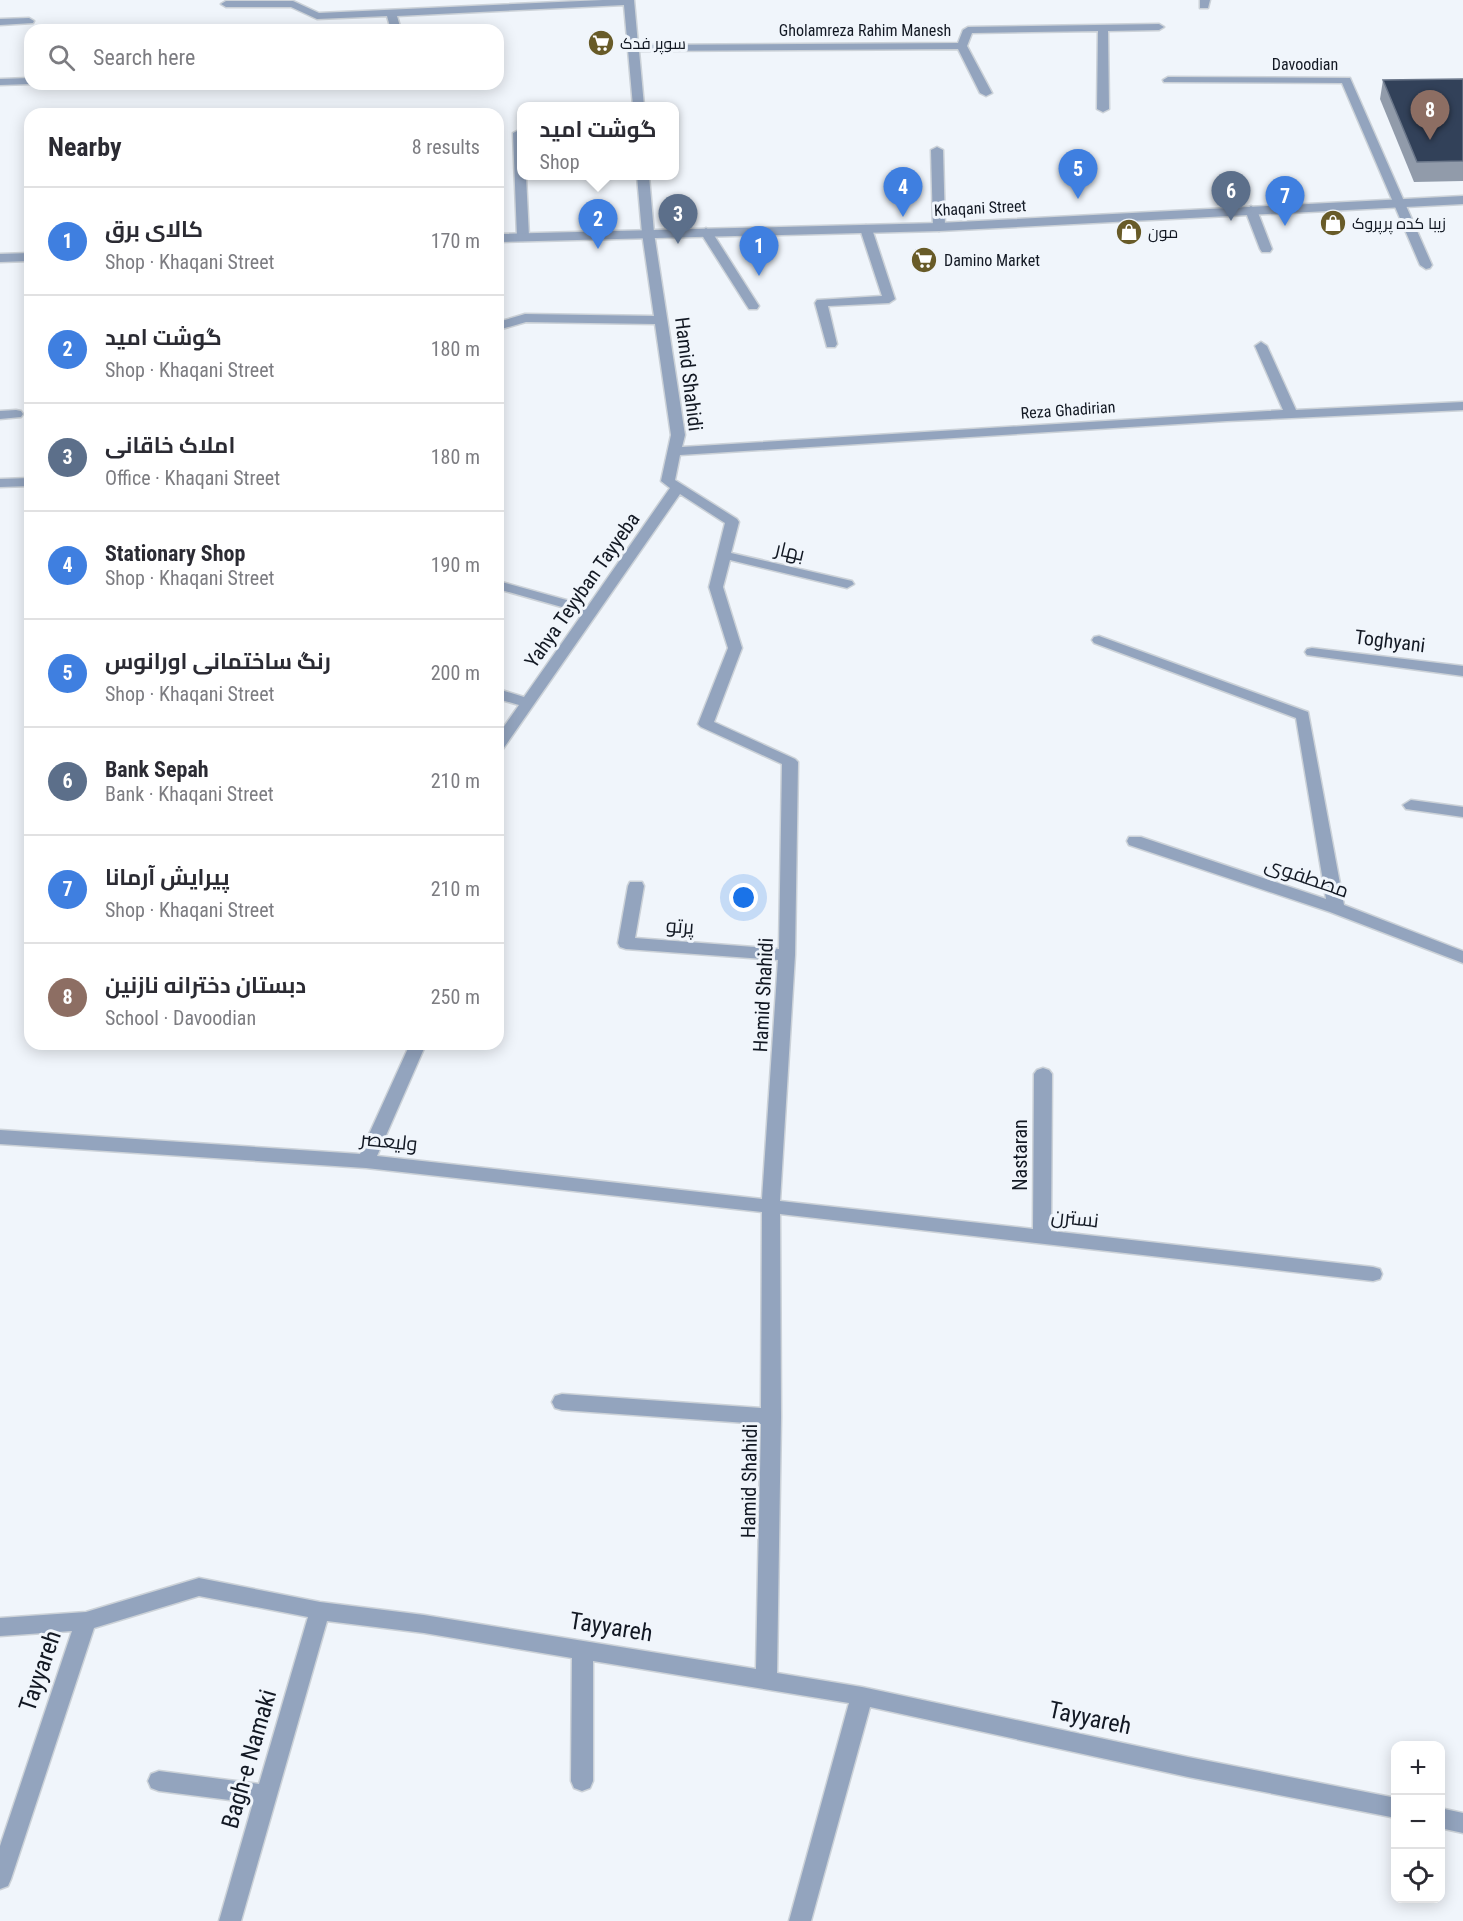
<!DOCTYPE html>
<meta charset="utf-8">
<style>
body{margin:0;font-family:"Roboto Condensed",Cairo,sans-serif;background:#f7f7f7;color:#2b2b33}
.controls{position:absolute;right:18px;bottom:18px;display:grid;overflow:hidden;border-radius:12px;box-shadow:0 3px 15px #0003}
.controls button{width:54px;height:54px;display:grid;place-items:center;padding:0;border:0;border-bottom:2px solid #e1e1e2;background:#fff;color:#2b2b33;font:30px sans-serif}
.you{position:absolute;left:744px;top:898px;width:21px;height:21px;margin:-15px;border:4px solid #fff;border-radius:50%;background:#1a73e8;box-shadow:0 0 0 9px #1a73e833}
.badge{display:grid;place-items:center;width:39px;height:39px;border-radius:50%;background:#ea580c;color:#fff;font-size:20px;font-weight:700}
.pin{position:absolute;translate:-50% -50px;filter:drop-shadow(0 2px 3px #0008)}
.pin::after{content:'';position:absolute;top:32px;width:21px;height:18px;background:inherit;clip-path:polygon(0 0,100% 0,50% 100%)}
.popup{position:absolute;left:517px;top:102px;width:162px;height:78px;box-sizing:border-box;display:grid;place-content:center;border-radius:12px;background:#fff;filter:drop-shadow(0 2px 4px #0005);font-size:20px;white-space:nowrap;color:#7c7c81}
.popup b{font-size:22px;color:#2b2b33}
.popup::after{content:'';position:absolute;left:50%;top:100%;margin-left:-12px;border:12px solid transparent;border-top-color:#fff}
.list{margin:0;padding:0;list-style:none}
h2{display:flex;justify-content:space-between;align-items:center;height:78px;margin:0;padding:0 24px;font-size:26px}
h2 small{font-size:20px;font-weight:400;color:#7c7c81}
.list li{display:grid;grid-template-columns:39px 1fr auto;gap:18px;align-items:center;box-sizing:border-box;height:108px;padding:0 24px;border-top:2px solid #e1e1e2}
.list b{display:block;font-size:22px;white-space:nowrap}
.list p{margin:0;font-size:20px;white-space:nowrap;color:#7c7c81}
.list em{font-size:20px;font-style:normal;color:#7c7c81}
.icon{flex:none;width:33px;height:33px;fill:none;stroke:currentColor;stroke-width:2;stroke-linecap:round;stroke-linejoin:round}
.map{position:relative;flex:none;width:1463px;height:1921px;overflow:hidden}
.search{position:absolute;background:#fff;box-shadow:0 3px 15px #0003;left:24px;top:24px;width:480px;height:66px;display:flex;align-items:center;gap:15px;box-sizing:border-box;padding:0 21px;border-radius:18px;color:#7c7c81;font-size:22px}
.panel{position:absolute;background:#fff;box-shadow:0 3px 15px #0003;left:24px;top:108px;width:480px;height:942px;border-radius:18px}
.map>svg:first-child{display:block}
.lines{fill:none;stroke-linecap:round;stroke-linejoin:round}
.minor-casing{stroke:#ccd2d8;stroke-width:3}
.tertiary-casing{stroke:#ccd2d8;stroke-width:3}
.minor{fill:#93a4be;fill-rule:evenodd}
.tertiary{fill:#93a4be;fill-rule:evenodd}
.wall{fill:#919baa}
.building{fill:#324159;stroke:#6b778a;stroke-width:1.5}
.labels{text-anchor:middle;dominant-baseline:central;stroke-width:6;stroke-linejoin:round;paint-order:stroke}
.far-street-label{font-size:16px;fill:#121823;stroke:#f0f5fb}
.far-poi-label{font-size:16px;fill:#121823;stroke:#f0f5fb;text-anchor:start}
.street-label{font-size:20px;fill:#121823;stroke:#f0f5fb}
.near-street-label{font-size:24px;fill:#121823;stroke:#f0f5fb}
</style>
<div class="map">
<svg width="1463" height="1921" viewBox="0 0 1463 1921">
<rect width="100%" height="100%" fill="#f0f5fb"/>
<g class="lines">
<g class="minor-casing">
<g id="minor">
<path d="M 603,0 L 634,0 L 638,45 L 958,43 L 963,30 L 968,27 L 1159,24 L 1164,27 L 1159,30 L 1108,31 L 1109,109 L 1103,112 L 1097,109 L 1098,31 L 972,33 L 967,46 L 992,93 L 986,96 L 980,93 L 958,49 L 639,51 L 644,106 L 633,106 L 624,5 L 397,16 L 401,30 L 391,30 L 387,16 L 317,19 L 291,7 L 226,7 L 221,4 L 226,1 L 293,1 L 319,13 Z"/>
<path d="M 1200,0 L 1210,0 L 1208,8 L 1200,8 Z"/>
<path d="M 29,18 L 34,21 L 33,23 L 0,25 L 0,19 Z"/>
<path d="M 1168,77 L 1350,78 L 1432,265 L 1430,268 L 1426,269 L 1420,265 L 1342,83 L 1164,82 L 1163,80 Z"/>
<path d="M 30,78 L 31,84 L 0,85 L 0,79 Z"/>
<path d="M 519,130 L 522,130 L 522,176 L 526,176 L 529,237 L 523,241 L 517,237 L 513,133 Z"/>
<path d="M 937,147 L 943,150 L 945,227 L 939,231 L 933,227 L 931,150 Z"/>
<path d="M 637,176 L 649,176 L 654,233 L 685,435 L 682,447 L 1283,410 L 1255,346 L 1261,342 L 1267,346 L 1296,410 L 1463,402 L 1463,410 L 1227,421 L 680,455 L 675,480 L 737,519 L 739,522 L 731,553 L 852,581 L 854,584 L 847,588 L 730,560 L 723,587 L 742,648 L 714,722 L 795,759 L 798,762 L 795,955 L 780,1201 L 1033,1229 L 1034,1074 L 1037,1070 L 1043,1068 L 1049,1070 L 1052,1074 L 1051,1231 L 1373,1267 L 1380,1269 L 1382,1274 L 1380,1279 L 1373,1281 L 780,1214 L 781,1417 L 777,1673 L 862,1687 L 1188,1757 L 1396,1798 L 1396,1818 L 1188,1777 L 870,1707 L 811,1921 L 789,1921 L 849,1703 L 593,1661 L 593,1781 L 590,1788 L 582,1791 L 574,1788 L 571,1781 L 572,1658 L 424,1633 L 327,1621 L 241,1921 L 219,1921 L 253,1803 L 159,1791 L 151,1788 L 148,1781 L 151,1774 L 159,1771 L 259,1784 L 308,1617 L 199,1596 L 94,1628 L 11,1879 L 8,1886 L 0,1889 L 0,1846 L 72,1631 L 0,1636 L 0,1618 L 86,1612 L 199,1578 L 320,1602 L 424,1615 L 756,1669 L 761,1424 L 562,1410 L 555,1408 L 552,1402 L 555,1396 L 562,1394 L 761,1408 L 762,1212 L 366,1168 L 0,1144 L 0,1130 L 360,1154 L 410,1044 L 426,1044 L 377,1156 L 762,1199 L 778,960 L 626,949 L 620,947 L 618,943 L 628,886 L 630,882 L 642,882 L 644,886 L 635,938 L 779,949 L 782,764 L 701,727 L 698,724 L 728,648 L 709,587 L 725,523 L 680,494 L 503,749 L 498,751 L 498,735 L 519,705 L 498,699 L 498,689 L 524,697 L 583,613 L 498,589 L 498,581 L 588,606 L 670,488 L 661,481 L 671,435 L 655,324 L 526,322 L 498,330 L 498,322 L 525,314 L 654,316 L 642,233 Z"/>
<path d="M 1251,206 L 1257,210 L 1272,249 L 1270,252 L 1262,252 L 1260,249 L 1245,210 Z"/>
<path d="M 866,225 L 872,229 L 895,299 L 889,303 L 828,306 L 837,344 L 835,347 L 827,347 L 815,303 L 817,300 L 882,296 L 860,229 Z"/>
<path d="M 706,228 L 712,232 L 759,306 L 757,309 L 749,309 L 747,306 L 700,232 Z"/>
<path d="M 16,410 L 21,411 L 23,414 L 21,417 L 0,419 L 0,411 Z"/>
<path d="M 30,478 L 30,486 L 0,487 L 0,479 Z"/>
<path d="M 1099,636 L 1308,712 L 1344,905 L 1463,951 L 1463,963 L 1330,912 L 1129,845 L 1127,841 L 1129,837 L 1141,837 L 1326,899 L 1296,718 L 1094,643 L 1092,640 L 1094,637 Z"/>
<path d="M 1312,648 L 1463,666 L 1463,676 L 1307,655 L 1305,652 L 1307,649 Z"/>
<path d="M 1411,800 L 1463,807 L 1463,817 L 1406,809 L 1403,805 Z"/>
<path d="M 1440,1808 L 1463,1813 L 1463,1833 L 1440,1828 Z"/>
</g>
</g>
<g class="tertiary-casing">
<g id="tertiary">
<path d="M 1463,196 L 1463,204 L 939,231 L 498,242 L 498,234 L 939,223 Z"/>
<path d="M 30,253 L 30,261 L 0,262 L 0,254 Z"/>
</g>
</g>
<use href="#minor" class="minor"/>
<use href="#tertiary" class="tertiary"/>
</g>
<path class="wall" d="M 1463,79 L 1463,181 L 1414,182 L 1380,99 L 1383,80 Z"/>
<path class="building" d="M 1463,79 L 1463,161 L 1417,162 L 1383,80 Z"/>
<defs>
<g id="supermarket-disc" transform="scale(1.35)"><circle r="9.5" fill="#685b28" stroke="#f0f5fb"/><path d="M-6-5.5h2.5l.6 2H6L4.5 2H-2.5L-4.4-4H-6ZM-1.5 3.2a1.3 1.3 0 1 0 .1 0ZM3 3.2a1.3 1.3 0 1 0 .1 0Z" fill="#fff"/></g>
<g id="shop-disc" transform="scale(1.35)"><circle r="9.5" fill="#685b28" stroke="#f0f5fb"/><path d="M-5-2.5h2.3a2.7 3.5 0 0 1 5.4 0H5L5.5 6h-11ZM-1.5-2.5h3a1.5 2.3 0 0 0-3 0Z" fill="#fff"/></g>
</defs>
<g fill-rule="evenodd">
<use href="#supermarket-disc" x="601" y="43"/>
<use href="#shop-disc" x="1333" y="223"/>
<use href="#shop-disc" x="1129" y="232"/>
<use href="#supermarket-disc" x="924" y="260"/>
</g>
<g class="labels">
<g class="far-street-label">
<text x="865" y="30">Gholamreza Rahim Manesh</text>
<text x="1305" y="64">Davoodian</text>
<text transform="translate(980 208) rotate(-3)">Khaqani Street</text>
<text transform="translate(1068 410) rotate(-4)">Reza Ghadirian</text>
</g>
<g class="far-poi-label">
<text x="620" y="43">سوپر فدک</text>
<text x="1352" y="223">زیبا کده پرپروک</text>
<text x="1148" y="232">مون</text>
<text x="944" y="260">Damino Market</text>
</g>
<g class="street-label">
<text transform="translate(689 374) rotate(83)">Hamid Shahidi</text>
<text transform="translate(790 551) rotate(13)">بهار</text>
<text transform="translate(582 590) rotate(-55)">Yahya Teyyban Tayyeba</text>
<text transform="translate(1390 641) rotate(7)">Toghyani</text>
<text transform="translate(1307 877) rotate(19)">مصطفوی</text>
<text transform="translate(680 926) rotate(4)">پرتو</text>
<text transform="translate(763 995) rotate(-87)">Hamid Shahidi</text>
<text transform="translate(389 1141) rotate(6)">ولیعصر</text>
<text transform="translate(1020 1155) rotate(-90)">Nastaran</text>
<text transform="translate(1075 1218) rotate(6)">نسترن</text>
<text transform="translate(749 1481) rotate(-89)">Hamid Shahidi</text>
</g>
<g class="near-street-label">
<text transform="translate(611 1627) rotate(9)">Tayyareh</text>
<text transform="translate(40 1671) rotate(-71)">Tayyareh</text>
<text transform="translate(1090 1718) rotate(12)">Tayyareh</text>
<text transform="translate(249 1759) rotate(-74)">Bagh-e Namaki</text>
</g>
</g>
</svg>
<div class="controls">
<button>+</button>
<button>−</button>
<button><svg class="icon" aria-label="locate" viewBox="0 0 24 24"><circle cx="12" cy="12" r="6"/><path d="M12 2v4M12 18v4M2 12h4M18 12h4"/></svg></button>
</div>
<div class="you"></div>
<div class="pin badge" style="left:759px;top:276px;background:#3f7fe0">1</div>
<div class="pin badge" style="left:598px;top:249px;background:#3f7fe0">2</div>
<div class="popup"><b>گوشت امید</b>Shop</div>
<div class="pin badge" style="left:678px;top:244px;background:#5c6f8a">3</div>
<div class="pin badge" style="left:903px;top:217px;background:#3f7fe0">4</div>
<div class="pin badge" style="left:1078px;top:199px;background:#3f7fe0">5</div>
<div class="pin badge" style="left:1231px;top:221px;background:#5c6f8a">6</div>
<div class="pin badge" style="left:1285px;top:226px;background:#3f7fe0">7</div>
<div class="pin badge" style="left:1430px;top:140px;background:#8d6e63">8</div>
<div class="search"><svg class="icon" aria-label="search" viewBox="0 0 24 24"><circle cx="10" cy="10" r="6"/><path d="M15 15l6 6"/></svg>Search here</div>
<section class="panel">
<h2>Nearby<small>8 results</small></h2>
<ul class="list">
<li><span class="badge" style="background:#3f7fe0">1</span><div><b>کالای برق</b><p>Shop · Khaqani Street</p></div><em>170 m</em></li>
<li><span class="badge" style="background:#3f7fe0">2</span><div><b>گوشت امید</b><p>Shop · Khaqani Street</p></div><em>180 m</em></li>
<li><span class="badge" style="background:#5c6f8a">3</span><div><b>املاک خاقانی</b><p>Office · Khaqani Street</p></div><em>180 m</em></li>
<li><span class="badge" style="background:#3f7fe0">4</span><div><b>Stationary Shop</b><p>Shop · Khaqani Street</p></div><em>190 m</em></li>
<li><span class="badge" style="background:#3f7fe0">5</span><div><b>رنگ ساختمانی اورانوس</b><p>Shop · Khaqani Street</p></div><em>200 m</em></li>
<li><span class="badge" style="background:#5c6f8a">6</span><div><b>Bank Sepah</b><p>Bank · Khaqani Street</p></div><em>210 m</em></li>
<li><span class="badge" style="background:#3f7fe0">7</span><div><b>پیرایش آرمانا</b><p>Shop · Khaqani Street</p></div><em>210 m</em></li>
<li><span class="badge" style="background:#8d6e63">8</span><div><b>دبستان دخترانه نازنین</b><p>School · Davoodian</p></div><em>250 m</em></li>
</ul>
</section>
</div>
